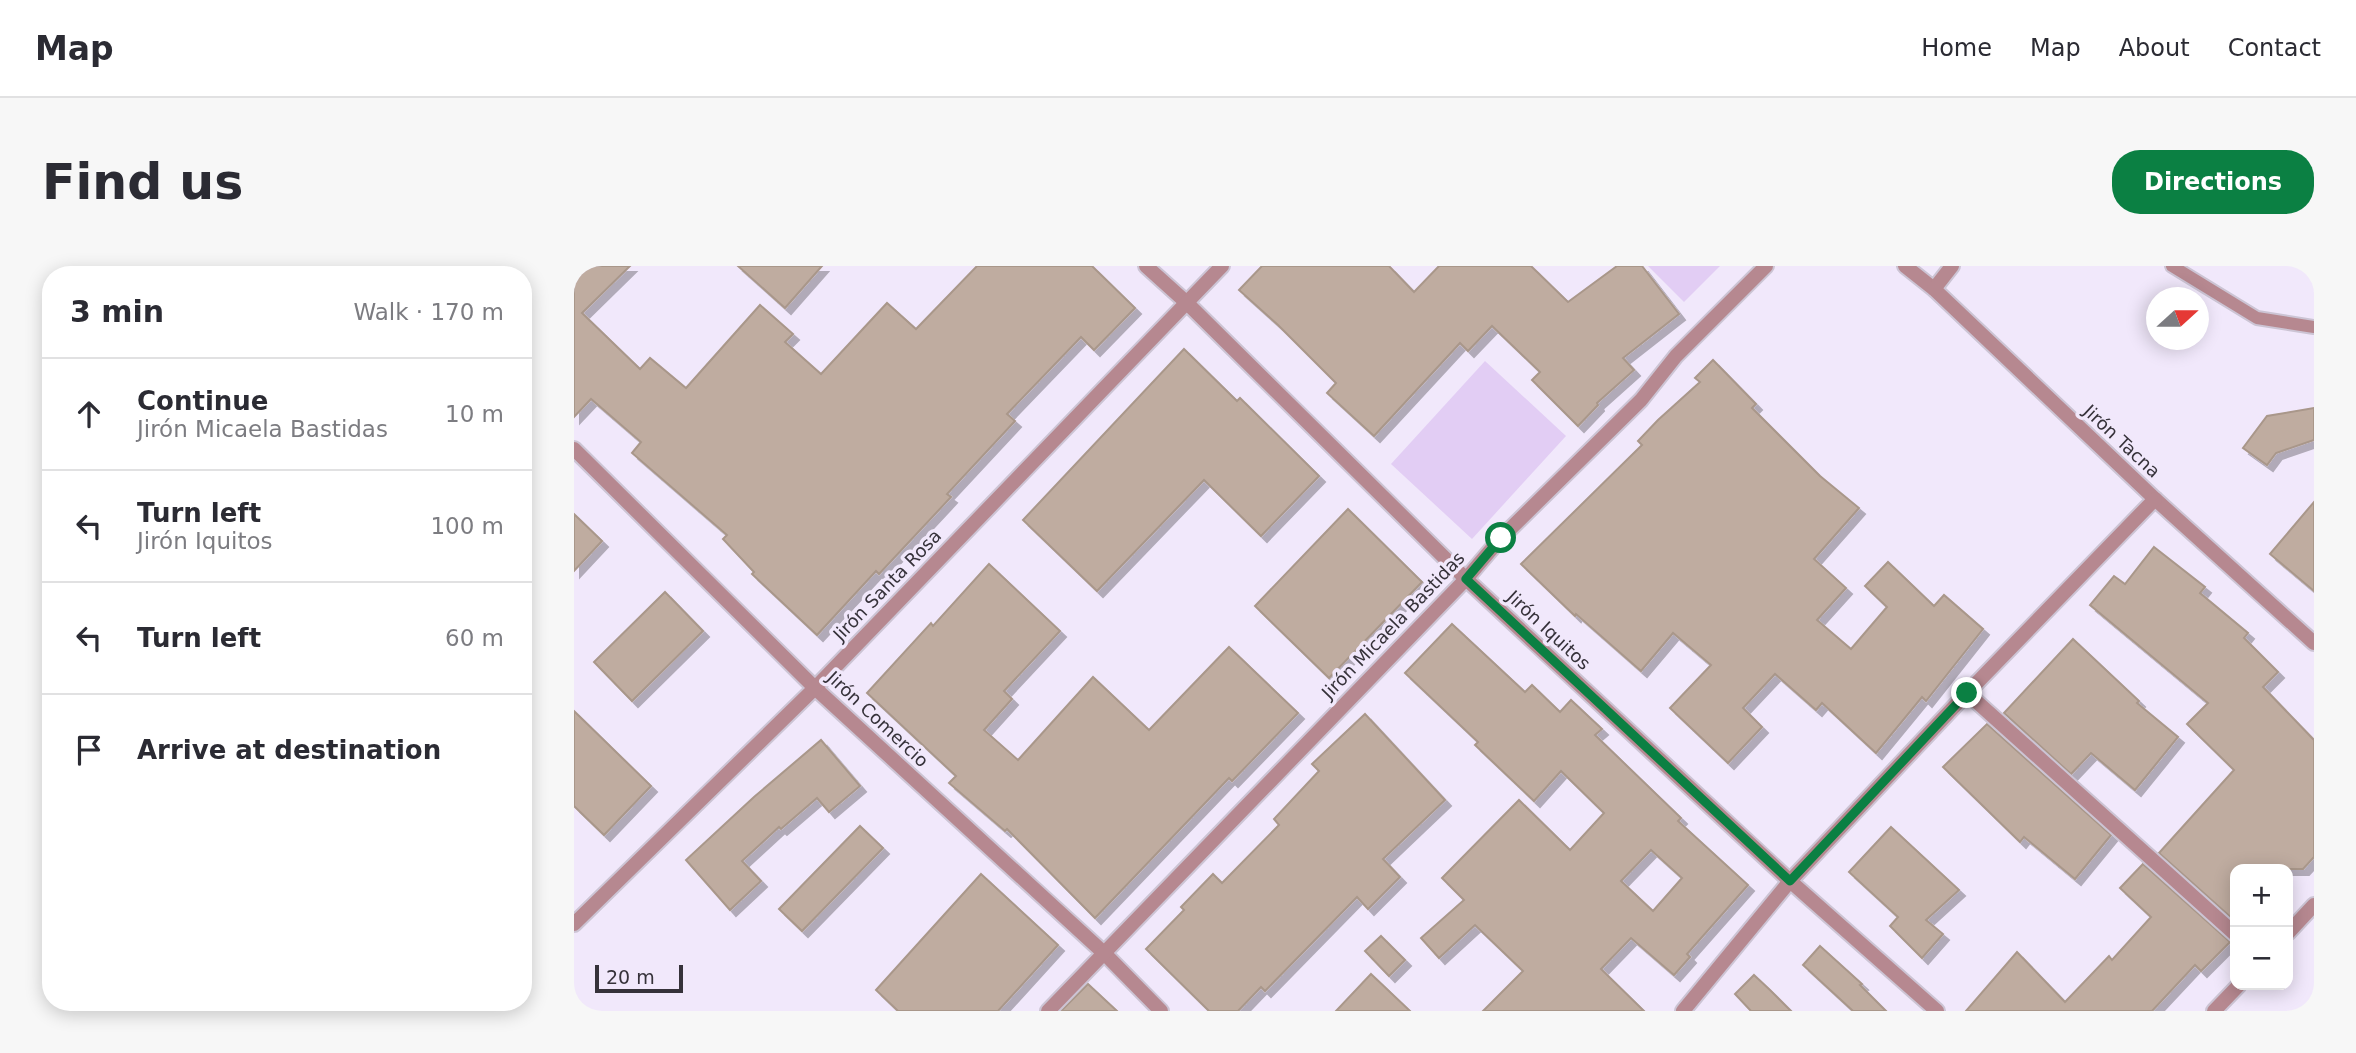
<!DOCTYPE html>
<meta charset="utf-8">
<style>
body{margin:0;font-family:"DejaVu Sans",sans-serif;background:#f7f7f7;color:#2b2b33}
.controls{position:absolute;right:21px;bottom:21px;display:grid;overflow:hidden;border-radius:14px;box-shadow:0 4px 18px #0003}
.controls button{width:63px;height:63px;display:grid;place-items:center;padding:0;border:0;border-bottom:2px solid #e1e1e2;background:#fff;color:#2b2b33;font:35px sans-serif}
.compass{position:absolute;left:1572px;top:21px;width:63px;height:63px;border-radius:50%;background:#fff;box-shadow:0 4px 18px #0003;rotate:69deg}
.scale{position:absolute;left:21px;bottom:18px;width:88px;box-sizing:border-box;padding-left:7px;border:4px solid #36323a;border-top:0;font-size:19px;line-height:24px;white-space:nowrap;color:#36323a;-webkit-text-stroke:5px #f1e8fb;paint-order:stroke}
.stop{position:absolute;width:21px;height:21px;margin:-16px;border:5px solid #0b8043;border-radius:50%;background:#fff}
.stop.end{background:#0b8043;border-color:#fff;box-shadow:0 2px 7px #0008}
.list{margin:0;padding:0;list-style:none}
h2{display:flex;justify-content:space-between;align-items:center;height:91px;margin:0;padding:0 28px;font-size:30px}
h2 small{font-size:23px;font-weight:400;color:#7c7c81}
.list li{display:grid;grid-template-columns:46px 1fr auto;gap:21px;align-items:center;box-sizing:border-box;height:112px;padding:0 28px;border-top:2px solid #e1e1e2}
.list b{display:block;font-size:26px;white-space:nowrap}
.list p{margin:0;font-size:23px;white-space:nowrap;color:#7c7c81}
.list em{font-size:23px;font-style:normal;color:#7c7c81}
.icon{flex:none;width:38px;height:38px;fill:none;stroke:currentColor;stroke-width:2;stroke-linecap:round;stroke-linejoin:round}
.map{position:relative;flex:none;width:1740px;height:745px;overflow:hidden;border-radius:28px}
header{display:flex;align-items:center;gap:42px;box-sizing:border-box;height:98px;padding:0 35px;background:#fff;border-bottom:2px solid #e1e1e2}
header strong{font-size:33px}
nav{display:flex;gap:38px;margin-inline-start:auto;font-size:24px}
.intro{display:flex;align-items:center;justify-content:space-between;box-sizing:border-box;height:168px;padding:0 42px}
h1{margin:0;font-size:49px}
.button{padding:18px 32px;border-radius:28px;background:#0b8043;color:#fff;font-size:24px;font-weight:700}
main{display:flex;gap:42px;padding:0 42px}
aside{flex:1;background:#fff;border-radius:28px;box-shadow:0 4px 18px #0003}
.map>svg:first-child{display:block}
.green{fill:#e2cdf4}
.building{fill:#bfaca0;stroke:#a9978a;stroke-width:2;fill-rule:evenodd;filter:url(#shadow)}
.lines{fill:none;stroke-linecap:round;stroke-linejoin:round}
.lane-casing{stroke:#ccc4d4;stroke-width:16}
.street-casing{stroke:#ccc4d4;stroke-width:18}
.lane{stroke:#b68890;stroke-width:12}
.street{stroke:#b68890;stroke-width:14}
.route{stroke:#0b8043;stroke-width:9}
.labels{text-anchor:middle;dominant-baseline:central;stroke-width:7;stroke-linejoin:round;paint-order:stroke}
.street-label{font-size:18px;fill:#36323a;stroke:#f1e8fb}
</style>
<header>
<strong>Map</strong>
<nav><a>Home</a><a>Map</a><a>About</a><a>Contact</a></nav>
</header>
<div class="intro"><h1>Find us</h1><a class="button">Directions</a></div>
<main>
<aside>
<h2>3 min<small>Walk · 170 m</small></h2>
<ul class="list">
<li><svg class="icon" aria-label="ahead" viewBox="0 0 24 24"><path d="M12 20V5M6 11l6-6 6 6"/></svg><div><b>Continue</b><p>Jirón Micaela Bastidas</p></div><em>10 m</em></li>
<li><svg class="icon" aria-label="left" viewBox="0 0 24 24"><path d="M17 20v-9H6M10 6l-5 5 5 5"/></svg><div><b>Turn left</b><p>Jirón Iquitos</p></div><em>100 m</em></li>
<li><svg class="icon" aria-label="left" viewBox="0 0 24 24"><path d="M17 20v-9H6M10 6l-5 5 5 5"/></svg><div><b>Turn left</b></div><em>60 m</em></li>
<li><svg class="icon" aria-label="arrive" viewBox="0 0 24 24"><path d="M6 21V4h12l-3 4 3 4H6"/></svg><div><b>Arrive at destination</b></div></li>
</ul>
</aside>
<div class="map">
<svg width="1740" height="745" viewBox="0 0 1740 745">
<defs>
<filter id="shadow"><feDropShadow dx="6" dy="6" stdDeviation="0" flood-color="#0004"/></filter>
</defs>
<rect width="100%" height="100%" fill="#f1e8fb"/>
<g class="green">
<path d="M 1074,0 L 1146,0 L 1110,36 Z"/>
<path d="M 911,95 L 992,170 L 898,273 L 817,198 Z"/>
</g>
<g class="building">
<path d="M 0,0 L 56,0 L 8,47 L 66,103 L 76,92 L 112,122 L 186,39 L 219,68 L 211,76 L 247,108 L 313,37 L 342,63 L 403,0 L 518,0 L 561,42 L 520,84 L 507,71 L 433,148 L 441,155 L 373,228 L 377,231 L 305,308 L 302,305 L 243,369 L 178,308 L 180,306 L 149,273 L 153,269 L 58,187 L 67,176 L 17,133 L 0,151 Z"/>
<path d="M 164,0 L 248,0 L 211,42 Z"/>
<path d="M 688,0 L 815,0 L 840,26 L 865,0 L 957,0 L 994,36 L 1043,0 L 1068,0 L 1105,48 L 1049,92 L 1060,104 L 1023,137 L 1024,139 L 1004,160 L 958,114 L 966,106 L 918,60 L 894,85 L 886,77 L 800,170 L 753,127 L 762,117 L 704,59 L 665,24 Z"/>
<path d="M 610,83 L 663,135 L 666,132 L 745,210 L 687,270 L 630,214 L 523,325 L 449,254 Z"/>
<path d="M 1139,94 L 1182,138 L 1178,142 L 1246,210 L 1285,242 L 1240,293 L 1272,322 L 1243,354 L 1277,383 L 1313,341 L 1291,320 L 1314,296 L 1360,340 L 1370,329 L 1409,363 L 1352,435 L 1348,431 L 1302,487 L 1248,437 L 1242,444 L 1201,408 L 1169,442 L 1188,461 L 1154,497 L 1096,442 L 1137,399 L 1099,367 L 1067,405 L 1002,348 L 1001,350 L 947,298 L 1068,179 L 1064,175 L 1084,154 L 1126,116 L 1121,112 Z"/>
<path d="M 1740,142 L 1740,174 L 1702,187 L 1693,199 L 1669,182 L 1693,150 Z"/>
<path d="M 1740,236 L 1740,325 L 1696,288 Z"/>
<path d="M 774,243 L 848,316 L 755,412 L 681,340 Z"/>
<path d="M 0,248 L 28,275 L 0,305 Z"/>
<path d="M 1580,281 L 1631,321 L 1626,327 L 1674,367 L 1670,372 L 1704,406 L 1689,421 L 1740,474 L 1740,591 L 1729,603 L 1661,603 L 1661,655 L 1585,587 L 1660,504 L 1613,458 L 1634,437 L 1516,339 L 1540,310 L 1551,318 Z"/>
<path d="M 415,298 L 486,365 L 430,425 L 438,433 L 410,464 L 444,494 L 519,411 L 575,464 L 655,381 L 724,447 L 658,515 L 655,512 L 521,652 L 433,563 L 431,565 L 375,517 L 382,510 L 293,427 L 357,357 L 359,360 Z"/>
<path d="M 91,326 L 129,365 L 58,435 L 20,396 Z"/>
<path d="M 878,358 L 951,426 L 958,419 L 986,446 L 997,434 L 1028,463 L 1021,469 L 1107,552 L 1104,555 L 1174,619 L 1113,688 L 1116,691 L 1100,709 L 1057,672 L 1027,703 L 1070,745 L 909,745 L 949,705 L 901,659 L 865,692 L 847,672 L 890,634 L 868,612 L 945,534 L 996,584 L 1030,547 L 987,505 L 960,535 L 901,479 L 904,476 L 831,407 ZM 1077,584 L 1108,612 L 1079,645 L 1047,615 Z"/>
<path d="M 1499,373 L 1565,435 L 1563,437 L 1604,471 L 1561,524 L 1517,487 L 1497,508 L 1430,447 Z"/>
<path d="M 0,445 L 77,520 L 30,569 L 0,540 Z"/>
<path d="M 791,448 L 871,534 L 809,593 L 826,611 L 794,643 L 783,631 L 691,725 L 687,721 L 664,745 L 635,745 L 572,683 L 610,644 L 607,641 L 639,608 L 648,617 L 705,559 L 700,553 L 745,505 L 738,498 Z"/>
<path d="M 1413,458 L 1537,569 L 1501,613 L 1450,571 L 1446,576 L 1369,501 Z"/>
<path d="M 247,474 L 286,520 L 255,546 L 243,532 L 207,563 L 205,561 L 168,595 L 187,615 L 156,644 L 112,594 L 180,531 Z"/>
<path d="M 286,560 L 309,582 L 228,665 L 205,643 Z"/>
<path d="M 1317,561 L 1385,624 L 1352,654 L 1369,668 L 1348,692 L 1316,660 L 1324,651 L 1275,606 Z"/>
<path d="M 1569,598 L 1656,676 L 1627,705 L 1621,699 L 1578,745 L 1392,745 L 1443,686 L 1491,736 L 1535,690 L 1538,694 L 1577,651 L 1546,622 Z"/>
<path d="M 407,608 L 484,679 L 424,745 L 324,745 L 302,724 Z"/>
<path d="M 807,670 L 831,694 L 815,710 L 791,685 Z"/>
<path d="M 1246,680 L 1288,718 L 1286,719 L 1312,745 L 1279,745 L 1229,699 Z"/>
<path d="M 797,708 L 836,745 L 762,745 Z"/>
<path d="M 1180,709 L 1196,724 L 1217,745 L 1177,745 L 1161,728 Z"/>
<path d="M 514,718 L 543,745 L 487,745 Z"/>
</g>
<g class="lines">
<g class="lane-casing">
<path id="lane" d="M 1598,0 L 1683,52 L 1740,61"/>
</g>
<g class="street-casing">
<g id="street">
<path d="M 572,0 L 613,37 L 892,313 L 1216,615 L 1363,745"/>
<path d="M 1331,0 L 1360,23 L 1581,233 L 1740,377"/>
<path d="M 1360,23 L 1378,0"/>
<path d="M 0,183 L 241,422 L 531,688 L 587,745"/>
<path d="M 1393,427 L 1661,668"/>
<path d="M 0,658 L 241,422 L 648,0"/>
<path d="M 1714,667 L 1740,639"/>
<path d="M 474,745 L 892,313 L 927,272 L 1067,134 L 1102,90 L 1192,0"/>
<path d="M 1109,745 L 1216,615 L 1393,427 L 1581,233"/>
<path d="M 1640,745 L 1665,719"/>
</g>
</g>
<use href="#lane" class="lane"/>
<use href="#street" class="street"/>
</g>
<g class="lines">
<path class="route" d="M 927,272 L 892,313 L 1216,615 L 1393,427"/>
</g>
<g class="labels">
<g class="street-label">
<text transform="translate(1548 175) rotate(43)">Jirón Tacna</text>
<text transform="translate(313 319) rotate(-46)">Jirón Santa Rosa</text>
<text transform="translate(819 359) rotate(-46)">Jirón Micaela Bastidas</text>
<text transform="translate(975 364) rotate(43)">Jirón Iquitos</text>
<text transform="translate(304 453) rotate(43)">Jirón Comercio</text>
</g>
</g>
</svg>
<div class="controls">
<button>+</button>
<button>−</button>
</div>
<svg class="compass" viewBox="-18 -18 36 36"><path d="M0-13l5 13h-10z" fill="#e53935"/><path d="M0 13l5-13h-10z" fill="#7c7c81"/></svg>
<div class="scale">20 m</div>
<div class="stop" style="left:927px;top:272px"></div>
<div class="stop end" style="left:1393px;top:427px"></div>
</div>
</main>
